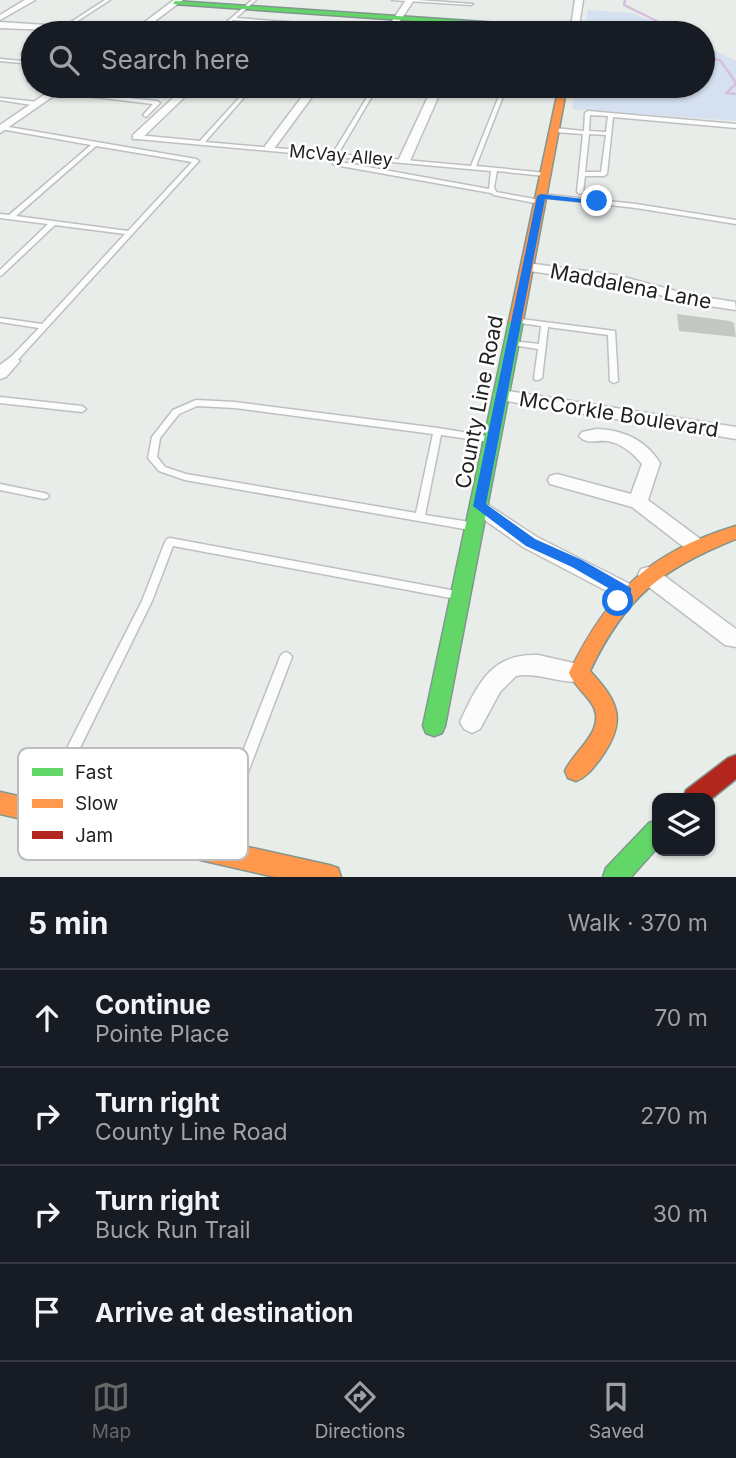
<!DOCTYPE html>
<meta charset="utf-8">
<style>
body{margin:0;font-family:Inter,sans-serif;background:#242831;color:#f1f3f6}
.controls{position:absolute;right:21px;bottom:21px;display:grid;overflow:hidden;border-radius:14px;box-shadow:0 2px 5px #0004}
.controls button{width:63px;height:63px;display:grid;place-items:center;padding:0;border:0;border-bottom:2px solid #363941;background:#171b24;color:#f1f3f6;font:35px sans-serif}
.stop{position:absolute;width:21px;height:21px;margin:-16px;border:5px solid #1a73e8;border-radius:50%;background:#fff}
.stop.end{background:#1a73e8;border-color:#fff;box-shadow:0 2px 7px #0008}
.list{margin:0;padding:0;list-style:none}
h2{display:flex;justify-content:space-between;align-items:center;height:91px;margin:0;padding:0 28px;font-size:30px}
h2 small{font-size:23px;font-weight:400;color:#9ea1a6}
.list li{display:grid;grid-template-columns:46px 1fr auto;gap:21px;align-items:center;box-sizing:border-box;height:98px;padding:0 28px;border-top:2px solid #363941}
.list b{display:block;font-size:26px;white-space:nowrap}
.list p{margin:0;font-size:23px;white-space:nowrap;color:#9ea1a6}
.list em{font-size:23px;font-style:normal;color:#9ea1a6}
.icon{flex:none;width:38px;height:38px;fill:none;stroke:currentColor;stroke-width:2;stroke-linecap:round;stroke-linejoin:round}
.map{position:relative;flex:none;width:736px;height:877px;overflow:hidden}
.search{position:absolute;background:#171b24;box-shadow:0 2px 5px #0004;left:21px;right:21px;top:21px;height:77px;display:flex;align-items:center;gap:18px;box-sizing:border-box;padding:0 24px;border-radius:38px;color:#9ea1a6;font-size:26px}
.sheet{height:483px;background:#171b24}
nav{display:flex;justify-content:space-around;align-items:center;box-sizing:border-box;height:98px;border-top:2px solid #363941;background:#171b24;font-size:19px;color:#9ea1a6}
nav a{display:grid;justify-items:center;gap:4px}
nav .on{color:#656766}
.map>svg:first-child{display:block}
.park{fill:#d5e1f0}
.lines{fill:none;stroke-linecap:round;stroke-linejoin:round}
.stream{stroke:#d6bede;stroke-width:2.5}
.building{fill:#c4c8c4}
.lane-casing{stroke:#bec0bf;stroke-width:3}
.street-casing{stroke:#bec0bf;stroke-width:3}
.fast-casing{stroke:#81968e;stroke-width:3}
.slow-casing{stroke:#81968e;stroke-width:3}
.jam-casing{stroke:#81968e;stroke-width:3}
.lane{fill:#fcfcfc;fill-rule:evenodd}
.street{fill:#fcfcfc;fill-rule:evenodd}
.fast{fill:#63d668;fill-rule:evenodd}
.slow{fill:#ff974d;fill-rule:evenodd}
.jam{fill:#b3261e;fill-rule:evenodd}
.route{fill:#1a73e8}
.labels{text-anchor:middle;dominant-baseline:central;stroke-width:5;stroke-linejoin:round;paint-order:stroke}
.far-street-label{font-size:18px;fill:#1f1f1f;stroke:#fff}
.street-label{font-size:21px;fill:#1f1f1f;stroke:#fff}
.key{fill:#fff;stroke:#bcbcbc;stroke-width:2}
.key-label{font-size:19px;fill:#1f1f1f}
</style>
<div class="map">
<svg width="736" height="877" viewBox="0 0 736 877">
<rect width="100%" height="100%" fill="#e8ede9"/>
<g class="park">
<path d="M 588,10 L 632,13 L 682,33 L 584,33 Z"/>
<path d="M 703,44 L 736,61 L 736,121 L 572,109 L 576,86 L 703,86 Z"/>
</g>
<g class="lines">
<g class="stream">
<path d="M 625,0 L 624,5 L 669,27 L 674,33"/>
<path d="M 703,58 L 720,60 L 736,83"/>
<path d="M 736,84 L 726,93 L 736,94"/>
</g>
</g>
<path class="building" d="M 677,314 L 730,321 L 734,323 L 736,337 L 679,331 Z"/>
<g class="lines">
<g class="lane-casing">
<g id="lane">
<path d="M 105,0 L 110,0 L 59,33 L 54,33 Z"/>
<path d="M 252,0 L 256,0 L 236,18 L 418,32 L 420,33 L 404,33 L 233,20 L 218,33 L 214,33 Z"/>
<path d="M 392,0 L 417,0 L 473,4 L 471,5 Z"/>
<path d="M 31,47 L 33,47 L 33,50 L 26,55 L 22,55 L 22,53 Z"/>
<path d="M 0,59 L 33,62 L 33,64 L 0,61 Z"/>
<path d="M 31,77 L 33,77 L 33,81 L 28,81 L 28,79 Z"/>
<path d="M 250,86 L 254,86 L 205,142 L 333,153 L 374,86 L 378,86 L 338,154 L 471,166 L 503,86 L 507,86 L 476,166 L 547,173 L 547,175 L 545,176 L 497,171 L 494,187 L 496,192 L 540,200 L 543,202 L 540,204 L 494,195 L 491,193 L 335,165 L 332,163 L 335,161 L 489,189 L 491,171 L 137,139 L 134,137 L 137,135 L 200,141 Z"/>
<path d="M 55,90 L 157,101 L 160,103 L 146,117 L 143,115 L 153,104 L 53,92 L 53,91 Z"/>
<path d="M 0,98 L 38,102 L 41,104 L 38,106 L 0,100 Z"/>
<path d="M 588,111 L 736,124 L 736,128 L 613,117 L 607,174 L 604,176 L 585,176 L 583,192 L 580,194 L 577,192 L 583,134 L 554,132 L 551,130 L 554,128 L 584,131 L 585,113 ZM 590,115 L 608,116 L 606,132 L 589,131 ZM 589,134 L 606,135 L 601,172 L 585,172 Z"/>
<path d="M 3,126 L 196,159 L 199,161 L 15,363 L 12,363 L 8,361 L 9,359 L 39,328 L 0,322 L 0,318 L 42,324 L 125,234 L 55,225 L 2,275 L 0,276 L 0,270 L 48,224 L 0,218 L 0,214 L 9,215 L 91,145 L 1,129 L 1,127 ZM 96,146 L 192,162 L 128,231 L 16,216 Z"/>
<path d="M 541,194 L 636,204 L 736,220 L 736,224 L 636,208 L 539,197 L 538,196 Z"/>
<path d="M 513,318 L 615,331 L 618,381 L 614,383 L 610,381 L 608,335 L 548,327 L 542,378 L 538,380 L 535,380 L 534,378 L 538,349 L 512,345 L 508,343 L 512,341 L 539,344 L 541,326 L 513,322 Z"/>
<path d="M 0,397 L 82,406 L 86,409 L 82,412 L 0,403 Z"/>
<path d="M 196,400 L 235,402 L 438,428 L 493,437 L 494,439 L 493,441 L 490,442 L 441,435 L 425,515 L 470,522 L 473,523 L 475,526 L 473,529 L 470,530 L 185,480 L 159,471 L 148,458 L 152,437 L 173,410 ZM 197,406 L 235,408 L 433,434 L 416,513 L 186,474 L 165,467 L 157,457 L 160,438 L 179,414 Z"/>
<path d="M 0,484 L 44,493 L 47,494 L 49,496 L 47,498 L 44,499 L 0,490 Z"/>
<path d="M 170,538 L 456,591 L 460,592 L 461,595 L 460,598 L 456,599 L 173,546 L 152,601 L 49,811 L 44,813 L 39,811 L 38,807 L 39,803 L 142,601 L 165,542 L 167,539 Z"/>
<path d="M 286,652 L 290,654 L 292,657 L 221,843 L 219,848 L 214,850 L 209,848 L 207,843 L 280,657 L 282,654 Z"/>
</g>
</g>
<g class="street-casing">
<g id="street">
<path d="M 25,0 L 35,0 L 0,20 L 0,15 Z"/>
<path d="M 174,0 L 183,0 L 139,33 L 130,33 Z"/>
<path d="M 406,0 L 414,0 L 392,33 L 384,33 Z"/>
<path d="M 575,0 L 583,0 L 578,33 L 570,33 Z"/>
<path d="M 0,22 L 122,30 L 126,33 L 0,28 Z"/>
<path d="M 57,86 L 68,86 L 0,133 L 0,125 Z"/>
<path d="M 186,86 L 196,86 L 141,139 L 133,139 L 133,135 Z"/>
<path d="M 310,86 L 320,86 L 273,150 L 265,150 L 265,146 Z"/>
<path d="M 433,86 L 443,86 L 410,161 L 400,163 L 398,161 Z"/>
<path d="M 527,263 L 616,275 L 691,295 L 735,302 L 736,310 L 690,303 L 615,283 L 522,270 L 522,264 Z"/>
<path d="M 12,356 L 20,361 L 6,377 L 0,379 L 0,365 Z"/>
<path d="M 501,390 L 736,427 L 736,439 L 495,399 L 493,395 L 495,391 Z"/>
<path d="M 597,429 C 623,430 646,440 660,463 L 648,500 L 703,541 L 706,546 L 703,551 L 696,553 L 689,551 L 632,507 L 550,484 L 548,480 L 550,476 L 557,474 L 631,494 L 642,464 C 633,453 621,443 607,441 C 596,440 587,445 579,436 L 582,432 Z"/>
<path d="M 479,499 L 537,537 L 634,586 L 637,592 L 634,598 L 627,600 L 620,598 L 523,547 L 472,511 L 470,506 L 472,501 Z"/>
<path d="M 648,567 L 655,569 L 736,629 L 736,647 L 725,645 L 641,581 L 638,575 L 641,569 Z"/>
<path d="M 538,655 L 587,666 L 590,673 L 587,680 C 567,687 539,671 516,676 L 500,692 L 480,729 L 472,733 L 464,729 L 460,722 C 478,684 491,653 538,655 Z"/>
</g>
</g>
<g class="fast-casing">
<g id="fast">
<path d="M 175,1 L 574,28 L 578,30 L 574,32 L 173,4 Z"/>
<path d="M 516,317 L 523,321 L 445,726 L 442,733 L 434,736 L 426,733 L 423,726 L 509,321 Z"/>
<path d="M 657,820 L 657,848 L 631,877 L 603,877 L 606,868 L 649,823 Z"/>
</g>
</g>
<g class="slow-casing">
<g id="slow">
<path d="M 559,86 L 567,86 L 523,321 L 516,325 L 509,321 Z"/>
<path d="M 736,526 L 736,539 C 661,569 625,597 590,671 C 620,703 627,722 600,759 C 593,768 587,777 576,781 L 568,778 L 565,771 C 574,750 608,730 592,704 C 585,693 574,685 569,673 C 608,593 649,552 736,526 Z"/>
<path d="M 0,792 L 329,865 L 338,868 L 341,877 L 275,877 L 0,814 Z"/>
</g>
</g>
<g class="jam-casing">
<path id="jam" d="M 736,755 L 736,779 L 710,800 L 683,798 L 686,790 L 728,758 Z"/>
</g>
<use href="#lane" class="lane"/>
<use href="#street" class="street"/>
<use href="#fast" class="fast"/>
<use href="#slow" class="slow"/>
<use href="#jam" class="jam"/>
</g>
<path class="route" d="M 541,194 L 601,201 L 597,204 L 545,199 L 486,504 L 535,539 L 582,560 L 631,588 L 631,596 L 618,607 L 611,601 L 617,593 L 572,567 L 526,546 L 473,506 L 537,196 Z"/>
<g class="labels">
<g class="far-street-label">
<text transform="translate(341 155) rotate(5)">McVay Alley</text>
</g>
<g class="street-label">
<text transform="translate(631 286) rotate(11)">Maddalena Lane</text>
<text transform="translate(479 402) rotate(-79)">County Line Road</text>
<text transform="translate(619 414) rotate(9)">McCorkle Boulevard</text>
</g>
</g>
<rect x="18" y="748" width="230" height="112" rx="10" class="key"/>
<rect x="32" y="768" width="31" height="8" fill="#63d668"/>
<rect x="32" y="799" width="31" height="9" fill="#ff974d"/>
<rect x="32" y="831" width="31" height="8" fill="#b3261e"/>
<g class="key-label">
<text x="75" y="779">Fast</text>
<text x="75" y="810">Slow</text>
<text x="75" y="842">Jam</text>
</g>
</svg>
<div class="controls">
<button><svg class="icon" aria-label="layers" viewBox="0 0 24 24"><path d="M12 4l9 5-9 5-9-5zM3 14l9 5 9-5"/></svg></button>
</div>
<div class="stop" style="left:618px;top:601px"></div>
<div class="stop end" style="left:597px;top:201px"></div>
<div class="search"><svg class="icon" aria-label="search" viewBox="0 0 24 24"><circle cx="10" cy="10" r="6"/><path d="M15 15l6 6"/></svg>Search here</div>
</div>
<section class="sheet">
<h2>5 min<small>Walk · 370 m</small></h2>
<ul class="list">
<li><svg class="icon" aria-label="ahead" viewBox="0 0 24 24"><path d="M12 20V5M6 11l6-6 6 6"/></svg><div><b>Continue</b><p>Pointe Place</p></div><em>70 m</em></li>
<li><svg class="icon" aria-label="right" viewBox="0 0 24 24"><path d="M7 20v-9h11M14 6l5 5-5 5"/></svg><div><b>Turn right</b><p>County Line Road</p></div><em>270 m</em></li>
<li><svg class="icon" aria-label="right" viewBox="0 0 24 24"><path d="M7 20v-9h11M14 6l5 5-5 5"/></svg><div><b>Turn right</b><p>Buck Run Trail</p></div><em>30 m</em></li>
<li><svg class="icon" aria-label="arrive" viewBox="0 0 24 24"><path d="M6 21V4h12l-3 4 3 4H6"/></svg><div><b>Arrive at destination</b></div></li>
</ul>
</section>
<nav>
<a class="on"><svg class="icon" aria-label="map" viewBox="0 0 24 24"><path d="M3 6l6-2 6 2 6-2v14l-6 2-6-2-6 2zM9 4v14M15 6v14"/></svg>Map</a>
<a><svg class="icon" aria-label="directions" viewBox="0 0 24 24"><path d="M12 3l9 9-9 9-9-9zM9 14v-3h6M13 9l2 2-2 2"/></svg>Directions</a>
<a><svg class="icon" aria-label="saved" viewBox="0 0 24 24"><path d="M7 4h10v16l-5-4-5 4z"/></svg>Saved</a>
</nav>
